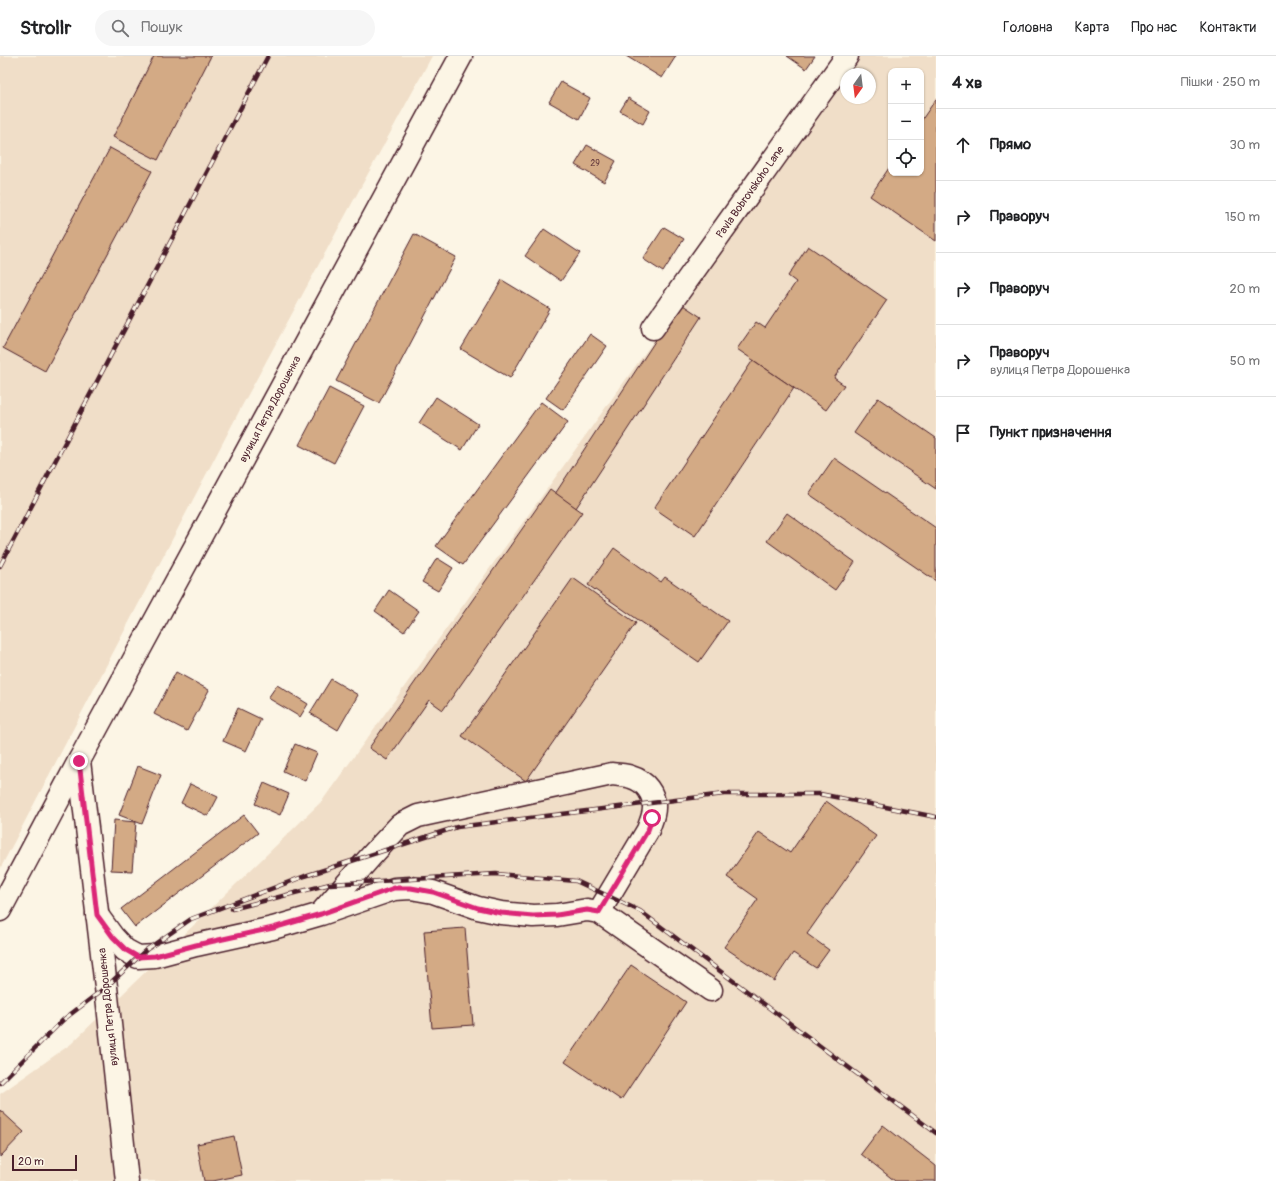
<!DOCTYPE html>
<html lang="uk">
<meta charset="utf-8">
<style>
body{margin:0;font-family:Pangolin,sans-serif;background:#f6f6f6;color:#202124}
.controls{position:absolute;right:12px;top:12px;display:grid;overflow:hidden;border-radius:8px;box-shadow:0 1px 3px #0004}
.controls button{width:36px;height:36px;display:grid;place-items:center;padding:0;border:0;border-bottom:1px solid #e0e0e0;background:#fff;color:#202124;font:20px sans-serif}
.compass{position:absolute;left:840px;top:12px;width:36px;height:36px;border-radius:50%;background:#fff;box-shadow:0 1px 3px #0004;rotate:194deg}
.scale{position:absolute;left:12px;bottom:10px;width:65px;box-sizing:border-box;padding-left:4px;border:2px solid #4a1f2b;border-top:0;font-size:11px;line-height:14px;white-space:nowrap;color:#4a1f2b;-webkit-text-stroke:3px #fcf5e5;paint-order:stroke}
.stop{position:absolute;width:12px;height:12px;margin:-9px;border:3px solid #db2777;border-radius:50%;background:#fff}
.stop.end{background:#db2777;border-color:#fff;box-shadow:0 1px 4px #0008}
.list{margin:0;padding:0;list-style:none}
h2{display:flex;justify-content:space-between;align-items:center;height:52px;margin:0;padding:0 16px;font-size:17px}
h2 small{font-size:13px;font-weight:400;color:#757577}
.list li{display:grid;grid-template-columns:26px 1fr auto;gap:12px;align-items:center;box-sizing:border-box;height:72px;padding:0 16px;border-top:1px solid #e0e0e0}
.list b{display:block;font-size:15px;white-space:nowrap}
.list p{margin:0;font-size:13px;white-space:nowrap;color:#757577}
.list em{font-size:13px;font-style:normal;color:#757577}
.icon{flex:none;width:22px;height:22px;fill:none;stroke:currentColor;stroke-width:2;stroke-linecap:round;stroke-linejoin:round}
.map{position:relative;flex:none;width:936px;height:1125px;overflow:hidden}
header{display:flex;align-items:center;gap:24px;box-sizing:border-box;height:56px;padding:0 20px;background:#fff;border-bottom:1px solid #e0e0e0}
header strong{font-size:19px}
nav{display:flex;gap:22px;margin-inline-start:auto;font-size:14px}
.search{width:280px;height:36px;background:#f6f6f6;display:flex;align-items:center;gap:10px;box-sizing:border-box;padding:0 14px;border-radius:22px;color:#757577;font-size:15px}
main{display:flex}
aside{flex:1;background:#fff}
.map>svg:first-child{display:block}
.built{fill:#f0dec8;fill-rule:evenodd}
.building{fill:#d3aa85;stroke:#4a1f2b}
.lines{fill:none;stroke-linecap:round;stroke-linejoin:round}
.minor-casing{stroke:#4a1f2b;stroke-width:25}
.minor{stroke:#fcf5e5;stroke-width:22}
.rail-casing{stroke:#4a1f2b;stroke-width:4.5}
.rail{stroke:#fcf5e5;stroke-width:3;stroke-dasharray:9;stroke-linecap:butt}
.route{stroke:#db2777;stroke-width:5}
.labels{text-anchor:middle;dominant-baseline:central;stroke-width:3;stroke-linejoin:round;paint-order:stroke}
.number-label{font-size:9px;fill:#6c4242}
.street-label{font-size:11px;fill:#4a1f2b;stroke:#fcf5e5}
</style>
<header>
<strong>Strollr</strong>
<div class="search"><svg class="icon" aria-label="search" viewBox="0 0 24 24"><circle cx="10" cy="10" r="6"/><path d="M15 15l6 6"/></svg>Пошук</div>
<nav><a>Головна</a><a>Карта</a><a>Про нас</a><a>Контакти</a></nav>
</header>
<main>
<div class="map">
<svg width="936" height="1125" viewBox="0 0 936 1125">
<rect width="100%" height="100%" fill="#fcf5e5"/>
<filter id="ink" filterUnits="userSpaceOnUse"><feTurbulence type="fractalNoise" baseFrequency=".025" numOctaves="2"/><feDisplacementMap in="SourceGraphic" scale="8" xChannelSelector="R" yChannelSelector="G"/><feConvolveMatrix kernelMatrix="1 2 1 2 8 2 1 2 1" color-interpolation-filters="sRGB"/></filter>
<g filter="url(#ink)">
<g class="built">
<path d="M 0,0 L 432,0 L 243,348 L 0,813 Z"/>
<path d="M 859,0 L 936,0 L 936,1125 L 0,1125 L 0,1038 L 71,988 L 322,745 ZM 891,15 L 921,15 L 921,117 L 891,117 ZM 846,18 L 870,18 L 870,42 L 846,42 Z"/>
</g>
<g class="building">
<path d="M 154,0 L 211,0 L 158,104 L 113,81 Z"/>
<path d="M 626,0 L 676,0 L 662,22 Z"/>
<path d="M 787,0 L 815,0 L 806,13 Z"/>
<path d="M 561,26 L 590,42 L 579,63 L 549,46 Z"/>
<path d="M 628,42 L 650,55 L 643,68 L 620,55 Z"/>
<path d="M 936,43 L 936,185 L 870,140 L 891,109 L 891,117 L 921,117 L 921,65 Z"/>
<path d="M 587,89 L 616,105 L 604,126 L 575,109 Z"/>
<path d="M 110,92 L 152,115 L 45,315 L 3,292 Z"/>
<path d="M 664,171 L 684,183 L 663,216 L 643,203 Z"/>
<path d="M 544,173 L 580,197 L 561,225 L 525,200 Z"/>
<path d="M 414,178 L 456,201 L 379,347 L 336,325 Z"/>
<path d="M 808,190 L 887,244 L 834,322 L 844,329 L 826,354 L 737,293 L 756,266 L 765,272 L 796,226 L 788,220 Z"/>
<path d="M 502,224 L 550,253 L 510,322 L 461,293 Z"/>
<path d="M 680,247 L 701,261 L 576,452 L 555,438 Z"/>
<path d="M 590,278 L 607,290 L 563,354 L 546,342 Z"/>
<path d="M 753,304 L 794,332 L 695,480 L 654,452 Z"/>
<path d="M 329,332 L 364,350 L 334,407 L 299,389 Z"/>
<path d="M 436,341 L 478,368 L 462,394 L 419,367 Z"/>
<path d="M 878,342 L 936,382 L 936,433 L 854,377 Z"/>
<path d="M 541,346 L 568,366 L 463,509 L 436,490 Z"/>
<path d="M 834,402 L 936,472 L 936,525 L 809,438 Z"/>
<path d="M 550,433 L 582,456 L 443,654 L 429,644 L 387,704 L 369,692 Z"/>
<path d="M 787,457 L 855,506 L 835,534 L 767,485 Z"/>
<path d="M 614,492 L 661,526 L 665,521 L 728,565 L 699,606 L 588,529 Z"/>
<path d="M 437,502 L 453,512 L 438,535 L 422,526 Z"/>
<path d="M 573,522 L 636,567 L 526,725 L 462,680 Z"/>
<path d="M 389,534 L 419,555 L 404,576 L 375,555 Z"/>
<path d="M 176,616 L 209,634 L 187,675 L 154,658 Z"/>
<path d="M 331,623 L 358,639 L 338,674 L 310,657 Z"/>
<path d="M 277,629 L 308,648 L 300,661 L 268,642 Z"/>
<path d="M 238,652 L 261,663 L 246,695 L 223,685 Z"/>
<path d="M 295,688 L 317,697 L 305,725 L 283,715 Z"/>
<path d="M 138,710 L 161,719 L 142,768 L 119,759 Z"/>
<path d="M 264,727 L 289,738 L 280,759 L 255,748 Z"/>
<path d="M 190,728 L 218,741 L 208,760 L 181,747 Z"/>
<path d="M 826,745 L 876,780 L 807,878 L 829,894 L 816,912 L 793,897 L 774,925 L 724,891 L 758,843 L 727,821 L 759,776 L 790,797 Z"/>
<path d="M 244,759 L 258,777 L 135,871 L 121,853 Z"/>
<path d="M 114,764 L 136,766 L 132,815 L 111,814 Z"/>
<path d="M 465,872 L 473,969 L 432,972 L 424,875 Z"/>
<path d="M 631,909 L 686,946 L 621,1044 L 565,1006 Z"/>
<path d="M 0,1054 L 24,1076 L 0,1101 Z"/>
<path d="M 883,1069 L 936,1110 L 936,1125 L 895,1125 L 861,1098 Z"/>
<path d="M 234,1080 L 242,1119 L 213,1125 L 204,1125 L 197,1088 Z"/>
</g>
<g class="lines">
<g class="minor-casing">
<g id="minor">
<path d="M 653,272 L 847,0"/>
<path d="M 79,705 L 106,931 L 127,1125"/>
<path d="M 0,854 L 79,705 L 461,0"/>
<path d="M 321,857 L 373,798 L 400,769 L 418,760 L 612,718 C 618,719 626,719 631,721 C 645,725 655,738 654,752 C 654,760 650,767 648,774 L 599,856"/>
<path d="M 97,859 L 113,881 L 125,894 L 138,901 L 155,900 L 196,889 L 273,872 L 321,858 L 394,833 L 411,832 L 433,836 L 478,852 L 501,857 L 533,860 L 557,859 L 587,854 L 599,856 L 711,934"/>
</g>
</g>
<use href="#minor" class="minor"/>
<g class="rail-casing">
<g id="rail">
<path d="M 0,510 L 268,0"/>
<path d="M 232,853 L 330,828 L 496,818 L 576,825 L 640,855 L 936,1077"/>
<path d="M 0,1027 L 63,964 L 106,931 L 146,894 L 191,863 L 305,820 L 457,771 L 724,738 L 820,738 L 936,761"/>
</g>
</g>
<use href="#rail" class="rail"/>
</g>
</g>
<g class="lines" filter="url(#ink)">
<path class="route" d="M 79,705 L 97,859 L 113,881 L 126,894 L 138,901 L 155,900 L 196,889 L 273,872 L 321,858 L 394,832 L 411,832 L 433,836 L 478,852 L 501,857 L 533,860 L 557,859 L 587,854 L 599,856 L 648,774 L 652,762"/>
</g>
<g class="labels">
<g class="number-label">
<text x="595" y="107">29</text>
</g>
<g class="street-label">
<text transform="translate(750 136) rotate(-55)">Pavla Bobrovskoho Lane</text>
<text transform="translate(270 353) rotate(-62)">вулиця Петра Дорошенка</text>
<text transform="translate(108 951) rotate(-96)">вулиця Петра Дорошенка</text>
</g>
</g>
</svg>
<div class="controls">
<button>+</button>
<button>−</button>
<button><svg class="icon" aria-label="locate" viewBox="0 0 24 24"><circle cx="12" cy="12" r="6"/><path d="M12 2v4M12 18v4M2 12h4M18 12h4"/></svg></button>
</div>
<svg class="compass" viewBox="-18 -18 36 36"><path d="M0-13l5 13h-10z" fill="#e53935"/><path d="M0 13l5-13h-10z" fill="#757577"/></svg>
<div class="scale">20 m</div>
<div class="stop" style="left:652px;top:762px"></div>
<div class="stop end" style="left:79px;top:705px"></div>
</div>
<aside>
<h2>4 хв<small>Пішки · 250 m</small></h2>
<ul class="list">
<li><svg class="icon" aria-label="ahead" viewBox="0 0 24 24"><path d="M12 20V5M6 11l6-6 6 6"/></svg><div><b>Прямо</b></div><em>30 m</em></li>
<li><svg class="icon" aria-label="right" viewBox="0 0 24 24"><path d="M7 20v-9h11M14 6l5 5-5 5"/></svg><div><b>Праворуч</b></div><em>150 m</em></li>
<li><svg class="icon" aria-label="right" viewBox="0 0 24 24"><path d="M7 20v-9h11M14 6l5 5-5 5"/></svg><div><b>Праворуч</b></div><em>20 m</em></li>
<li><svg class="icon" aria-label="right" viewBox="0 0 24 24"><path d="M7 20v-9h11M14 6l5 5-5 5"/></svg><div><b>Праворуч</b><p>вулиця Петра Дорошенка</p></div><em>50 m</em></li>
<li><svg class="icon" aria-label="arrive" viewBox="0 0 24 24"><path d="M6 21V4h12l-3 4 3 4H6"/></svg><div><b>Пункт призначення</b></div></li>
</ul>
</aside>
</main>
